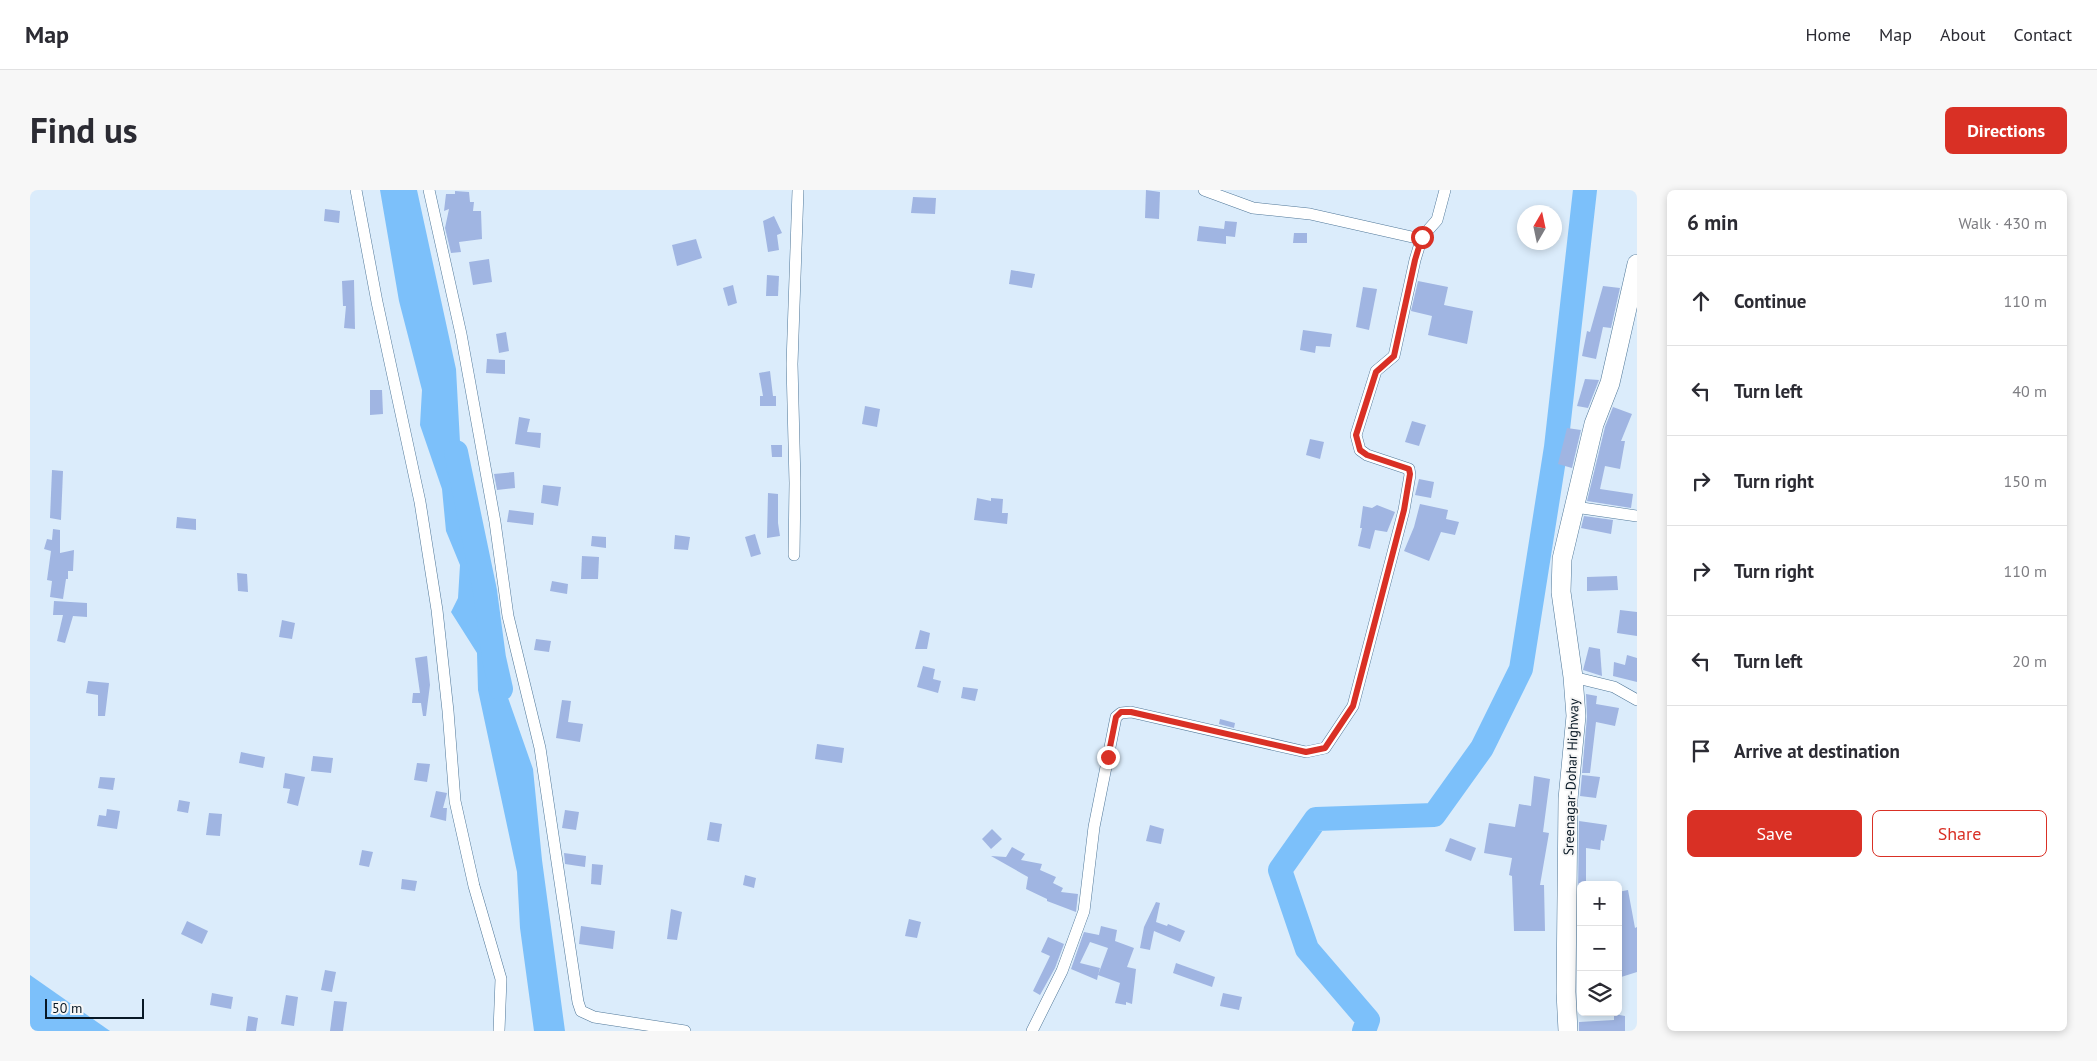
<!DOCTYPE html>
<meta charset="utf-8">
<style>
body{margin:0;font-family:"PT Sans",sans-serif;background:#f7f7f7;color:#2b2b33}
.controls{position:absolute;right:15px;bottom:15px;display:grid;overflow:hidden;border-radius:8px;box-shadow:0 2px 8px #0003}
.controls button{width:45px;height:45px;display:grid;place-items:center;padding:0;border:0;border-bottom:1px solid #e1e1e2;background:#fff;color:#2b2b33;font:25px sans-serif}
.compass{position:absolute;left:1487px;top:15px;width:45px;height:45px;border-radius:50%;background:#fff;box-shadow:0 2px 8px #0003;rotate:9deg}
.scale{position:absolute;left:15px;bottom:12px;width:99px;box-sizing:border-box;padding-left:5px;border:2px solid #081825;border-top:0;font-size:14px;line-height:18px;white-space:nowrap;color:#081825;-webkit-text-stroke:4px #f6f6f6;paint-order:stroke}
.stop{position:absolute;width:15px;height:15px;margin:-11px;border:4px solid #d93025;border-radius:50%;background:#fff}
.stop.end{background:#d93025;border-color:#fff;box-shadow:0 1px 5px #0008}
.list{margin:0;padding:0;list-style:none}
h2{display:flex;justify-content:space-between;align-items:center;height:65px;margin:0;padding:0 20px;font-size:21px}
h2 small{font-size:16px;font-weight:400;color:#7c7c81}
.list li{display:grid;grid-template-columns:32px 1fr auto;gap:15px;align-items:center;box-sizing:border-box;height:90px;padding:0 20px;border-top:1px solid #e1e1e2}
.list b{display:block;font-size:19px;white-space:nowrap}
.list em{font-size:16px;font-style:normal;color:#7c7c81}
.actions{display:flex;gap:10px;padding:15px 20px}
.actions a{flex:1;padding:11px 0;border:1px solid #d93025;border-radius:8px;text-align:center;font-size:18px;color:#d93025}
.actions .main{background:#d93025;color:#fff}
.icon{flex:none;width:28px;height:28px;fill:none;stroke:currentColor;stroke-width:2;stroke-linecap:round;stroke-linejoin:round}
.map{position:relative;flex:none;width:1607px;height:841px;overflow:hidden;border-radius:8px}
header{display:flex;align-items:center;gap:30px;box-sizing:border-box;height:70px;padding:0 25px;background:#fff;border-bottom:1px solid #e1e1e2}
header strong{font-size:24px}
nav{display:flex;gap:28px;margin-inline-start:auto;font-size:18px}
.intro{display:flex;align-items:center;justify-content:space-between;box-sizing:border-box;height:120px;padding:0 30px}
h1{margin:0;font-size:35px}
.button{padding:12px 22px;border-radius:8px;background:#d93025;color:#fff;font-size:18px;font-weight:700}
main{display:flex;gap:30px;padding:0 30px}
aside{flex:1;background:#fff;border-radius:8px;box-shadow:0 2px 8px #0003}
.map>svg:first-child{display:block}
.water{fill:#7cc0fa}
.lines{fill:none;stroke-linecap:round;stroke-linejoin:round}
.river{stroke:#7cc0fa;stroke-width:24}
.building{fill:#a0b5e2;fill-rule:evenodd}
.street-casing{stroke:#517899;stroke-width:12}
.primary-casing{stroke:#517899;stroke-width:20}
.street{stroke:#fff;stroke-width:11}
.primary{stroke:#fff;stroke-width:19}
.route{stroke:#d93025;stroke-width:6}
.labels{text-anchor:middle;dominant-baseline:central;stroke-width:4;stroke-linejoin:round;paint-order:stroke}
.street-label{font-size:14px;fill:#081825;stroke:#f6f6f6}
</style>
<header>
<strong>Map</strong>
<nav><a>Home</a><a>Map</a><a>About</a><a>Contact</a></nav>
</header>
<div class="intro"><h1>Find us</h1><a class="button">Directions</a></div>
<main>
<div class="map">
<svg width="1607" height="841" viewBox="0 0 1607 841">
<rect width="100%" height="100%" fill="#dbecfb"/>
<g class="water">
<path d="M 350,0 L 387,0 L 426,179 L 432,289 L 455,401 L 464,468 L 503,579 L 512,670 L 535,841 L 504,841 L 490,738 L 487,682 L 448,500 L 447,463 L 421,422 L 428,408 L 430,375 L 416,341 L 412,299 L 390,235 L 392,200 L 369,111 Z"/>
<path d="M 0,785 L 80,841 L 0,841 Z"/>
</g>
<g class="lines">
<g class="river">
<path d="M 426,262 L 455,401 L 464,468 L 471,499"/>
<path d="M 1334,841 L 1338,830 L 1277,759 L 1250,680 L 1286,629 L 1404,625 L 1452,558 L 1491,479 L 1526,257 L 1555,0"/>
</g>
</g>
<g class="building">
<path d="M 1116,0 L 1130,2 L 1129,29 L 1115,28 Z"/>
<path d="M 425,1 L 439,2 L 440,12 L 444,12 L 443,21 L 451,21 L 452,49 L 429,52 L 431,62 L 421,63 L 415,38 L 419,19 L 414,21 L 416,4 L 425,4 Z"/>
<path d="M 883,7 L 906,8 L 905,24 L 881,23 Z"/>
<path d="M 295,19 L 310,21 L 309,33 L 294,31 Z"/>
<path d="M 744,26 L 752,43 L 747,45 L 749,60 L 738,62 L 733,31 Z"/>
<path d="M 1195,31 L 1207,32 L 1205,47 L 1196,46 L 1196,54 L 1167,51 L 1169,36 L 1194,39 Z"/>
<path d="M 1264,43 L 1277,43 L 1277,53 L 1263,53 Z"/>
<path d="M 666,49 L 672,68 L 647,76 L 642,55 Z"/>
<path d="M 459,69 L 462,92 L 443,95 L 439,72 Z"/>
<path d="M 981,80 L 1005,84 L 1002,98 L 979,94 Z"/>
<path d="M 737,85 L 749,86 L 748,106 L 736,106 Z"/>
<path d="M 324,90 L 325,139 L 314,138 L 316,116 L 313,116 L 312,91 Z"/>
<path d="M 1388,91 L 1418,97 L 1414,115 L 1443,121 L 1437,154 L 1398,145 L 1402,126 L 1381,121 Z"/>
<path d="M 703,95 L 707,113 L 698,116 L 693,98 Z"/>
<path d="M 1573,96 L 1590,98 L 1581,138 L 1573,137 L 1566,169 L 1552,166 L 1557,141 L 1560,142 Z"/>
<path d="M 1333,97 L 1347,99 L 1339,140 L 1326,137 Z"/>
<path d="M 1273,140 L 1302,144 L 1300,157 L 1286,156 L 1285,163 L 1270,160 Z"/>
<path d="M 476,142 L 479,161 L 469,163 L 466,144 Z"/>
<path d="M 457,169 L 475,170 L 475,184 L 456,183 Z"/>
<path d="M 740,181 L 743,206 L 746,206 L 746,216 L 730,216 L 730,206 L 733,206 L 729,183 Z"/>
<path d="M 1555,189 L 1569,190 L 1558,218 L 1547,216 Z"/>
<path d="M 340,200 L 352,200 L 353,224 L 340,225 Z"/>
<path d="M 835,216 L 850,219 L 847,237 L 832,234 Z"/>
<path d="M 1583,217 L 1602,224 L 1591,251 L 1595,251 L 1590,279 L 1575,276 L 1570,299 L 1603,304 L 1601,318 L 1557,311 L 1575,237 Z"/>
<path d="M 489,227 L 500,229 L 497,242 L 511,243 L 510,258 L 485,254 Z"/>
<path d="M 1382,231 L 1396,235 L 1389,256 L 1375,252 Z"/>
<path d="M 1537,238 L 1551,240 L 1542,278 L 1528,274 Z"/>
<path d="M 1280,249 L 1294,252 L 1290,269 L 1276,265 Z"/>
<path d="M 741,255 L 752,255 L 752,267 L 742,267 Z"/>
<path d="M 22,280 L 33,281 L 31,330 L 20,328 Z"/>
<path d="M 484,282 L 485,298 L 467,300 L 464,284 Z"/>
<path d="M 1389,289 L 1404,292 L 1401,308 L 1385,305 Z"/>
<path d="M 513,295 L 531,297 L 528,316 L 511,313 Z"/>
<path d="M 738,303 L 748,304 L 748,333 L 750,346 L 737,348 Z"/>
<path d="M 947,308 L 961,311 L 961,308 L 973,309 L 972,323 L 978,323 L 977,334 L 944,330 Z"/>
<path d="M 1390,314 L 1418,320 L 1416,329 L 1429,332 L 1425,345 L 1411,342 L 1399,371 L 1374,361 L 1384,337 Z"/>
<path d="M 1347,315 L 1365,322 L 1357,342 L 1345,340 L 1340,359 L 1328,356 L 1332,338 L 1330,338 L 1333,316 L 1342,318 Z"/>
<path d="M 479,320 L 504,323 L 503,335 L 477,332 Z"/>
<path d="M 1554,326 L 1583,330 L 1581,344 L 1551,338 Z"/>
<path d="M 147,327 L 166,329 L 166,340 L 146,338 Z"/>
<path d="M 23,339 L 30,340 L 30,363 L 44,360 L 43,381 L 38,381 L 38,389 L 36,389 L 33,409 L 20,407 L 22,391 L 17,390 L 21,361 L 14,359 L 17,349 L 22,350 Z"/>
<path d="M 725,344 L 731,364 L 721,367 L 715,347 Z"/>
<path d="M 645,345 L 660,347 L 658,360 L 644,359 Z"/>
<path d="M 562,346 L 576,347 L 576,358 L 561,356 Z"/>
<path d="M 552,366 L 569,367 L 568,389 L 551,389 Z"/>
<path d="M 207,383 L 217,384 L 218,402 L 208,401 Z"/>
<path d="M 1587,386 L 1588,400 L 1557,401 L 1557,387 Z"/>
<path d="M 522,391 L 538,394 L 537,404 L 520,401 Z"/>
<path d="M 24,411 L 57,413 L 57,427 L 43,426 L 35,453 L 27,451 L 33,425 L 23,425 Z"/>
<path d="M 1590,420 L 1607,422 L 1607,446 L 1587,443 Z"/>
<path d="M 252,430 L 265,433 L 262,449 L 249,447 Z"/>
<path d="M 890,440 L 900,443 L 897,459 L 885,459 Z"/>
<path d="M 506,449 L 521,451 L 519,462 L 504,460 Z"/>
<path d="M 1559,457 L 1570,459 L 1572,486 L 1553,480 Z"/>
<path d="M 1597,465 L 1607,468 L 1607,492 L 1583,486 L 1584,472 L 1595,475 Z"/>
<path d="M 397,466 L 400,495 L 396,526 L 393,526 L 391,513 L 382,513 L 383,503 L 390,503 L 385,468 Z"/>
<path d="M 893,476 L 905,479 L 903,489 L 911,491 L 908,503 L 887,497 Z"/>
<path d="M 58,491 L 79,493 L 75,526 L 68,526 L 68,505 L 56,503 Z"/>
<path d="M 933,497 L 948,499 L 945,511 L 931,508 Z"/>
<path d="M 1556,504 L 1567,506 L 1566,514 L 1589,518 L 1585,536 L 1566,532 L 1560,583 L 1552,583 L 1557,527 Z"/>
<path d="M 532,510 L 541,511 L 538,532 L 553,534 L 550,552 L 526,548 Z"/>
<path d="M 1190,529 L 1205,533 L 1204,538 L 1189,534 Z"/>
<path d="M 787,554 L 814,558 L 812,573 L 785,569 Z"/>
<path d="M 211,562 L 235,567 L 233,578 L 209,573 Z"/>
<path d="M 283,566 L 303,568 L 301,583 L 281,581 Z"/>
<path d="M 387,573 L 400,574 L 397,592 L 384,590 Z"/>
<path d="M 255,583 L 275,587 L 268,616 L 257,613 L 260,599 L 253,598 Z"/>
<path d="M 1552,585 L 1570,587 L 1566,608 L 1550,606 Z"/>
<path d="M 1504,586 L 1520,589 L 1513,642 L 1519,643 L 1510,695 L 1514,695 L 1515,741 L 1484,741 L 1482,686 L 1479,685 L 1482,668 L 1454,663 L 1459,633 L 1485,637 L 1489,614 L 1501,616 Z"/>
<path d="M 70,587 L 85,588 L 83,600 L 68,598 Z"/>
<path d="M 406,601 L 417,603 L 413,618 L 417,618 L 416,631 L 400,627 Z"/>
<path d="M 149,610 L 160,612 L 158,623 L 147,621 Z"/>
<path d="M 77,619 L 90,621 L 87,639 L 67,636 L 69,625 L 76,626 Z"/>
<path d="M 535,620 L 549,622 L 546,640 L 532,638 Z"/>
<path d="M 179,623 L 192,624 L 190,646 L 176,645 Z"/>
<path d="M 1549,631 L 1577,635 L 1574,651 L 1571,650 L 1570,660 L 1556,658 L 1556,694 L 1551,693 L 1551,701 L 1548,701 Z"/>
<path d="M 680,632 L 692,634 L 689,652 L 677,650 Z"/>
<path d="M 1120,635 L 1134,639 L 1131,654 L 1116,651 Z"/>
<path d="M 962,639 L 972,649 L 961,659 L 952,649 Z"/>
<path d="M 1420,648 L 1446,658 L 1441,671 L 1415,661 Z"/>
<path d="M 982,657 L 995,664 L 991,670 L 1012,674 L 1010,680 L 1026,687 L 1023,693 L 1033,698 L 1031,702 L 1048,704 L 1046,722 L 1017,711 L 1017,709 L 996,699 L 998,687 L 961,666 L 976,667 Z"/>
<path d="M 332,660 L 343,662 L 339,677 L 329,675 Z"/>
<path d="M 534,663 L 556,666 L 555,677 L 535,674 Z"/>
<path d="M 562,674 L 573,675 L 571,695 L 561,694 Z"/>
<path d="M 715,685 L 726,688 L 724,698 L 713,695 Z"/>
<path d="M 372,689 L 387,691 L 385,701 L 371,699 Z"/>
<path d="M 1598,700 L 1605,738 L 1607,737 L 1607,782 L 1588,788 L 1588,702 Z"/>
<path d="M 1126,712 L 1130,713 L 1126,732 L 1137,736 L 1138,734 L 1155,741 L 1150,752 L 1124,741 L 1120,760 L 1110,758 L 1114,737 Z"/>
<path d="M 641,719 L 652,722 L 647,750 L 637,749 Z"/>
<path d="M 1548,727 L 1551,727 L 1551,751 L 1548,750 Z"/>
<path d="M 879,729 L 891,732 L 887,748 L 875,746 Z"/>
<path d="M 157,731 L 178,741 L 172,754 L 151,744 Z"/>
<path d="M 551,736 L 585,741 L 583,759 L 549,754 Z"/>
<path d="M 1071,736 L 1087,740 L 1085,751 L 1104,758 L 1097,777 L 1106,779 L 1102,814 L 1096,812 L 1096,815 L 1085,813 L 1090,793 L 1068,785 L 1067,790 L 1041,779 L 1054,742 L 1069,745 ZM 1060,752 L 1078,758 L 1068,785 L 1070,778 L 1050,773 Z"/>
<path d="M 1018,747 L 1034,754 L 1025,778 L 1010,805 L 1003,801 L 1020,766 L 1011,762 Z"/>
<path d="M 1146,773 L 1185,787 L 1182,797 L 1143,783 Z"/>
<path d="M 295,780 L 306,782 L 302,802 L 291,800 Z"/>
<path d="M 182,803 L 203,807 L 201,819 L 180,815 Z"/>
<path d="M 1193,803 L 1212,807 L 1209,820 L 1190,816 Z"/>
<path d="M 256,805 L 268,807 L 264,836 L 251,834 Z"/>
<path d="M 304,811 L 317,812 L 313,841 L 300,841 Z"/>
<path d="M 1584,824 L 1595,826 L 1595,841 L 1549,841 L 1549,832 L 1584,830 Z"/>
<path d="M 218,826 L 228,828 L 226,841 L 216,841 Z"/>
</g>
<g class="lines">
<g class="street-casing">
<g id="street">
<path d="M 326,0 L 347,112 L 390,312 L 407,420 L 418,521 L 425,611 L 444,696 L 471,789 L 469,841"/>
<path d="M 399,0 L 431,144 L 465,332 L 478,426 L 510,558 L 548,812 L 551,821 L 564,827 L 655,841"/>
<path d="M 1174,0 L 1223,18 L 1280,24 L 1382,47 L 1392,47 L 1407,30 L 1415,0"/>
<path d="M 1545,317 L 1607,326"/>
<path d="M 764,365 L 765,293 L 762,174 L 768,0"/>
<path d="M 1543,487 L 1584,497 L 1607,510"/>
<path d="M 1002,841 L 1032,781 L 1054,721 L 1064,637 L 1086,527 L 1091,523 L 1101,522 L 1276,562 L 1295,558 L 1323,516 L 1374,320 L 1380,285 L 1379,279 L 1337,265 L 1330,260 L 1326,245 L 1346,181 L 1364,166 L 1385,70 L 1392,47"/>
</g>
</g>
<g class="primary-casing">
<path id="primary" d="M 1538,841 L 1536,802 L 1538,609 L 1546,526 L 1543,487 L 1531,402 L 1532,369 L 1564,234 L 1580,193 L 1607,74"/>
</g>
<use href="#street" class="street"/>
<use href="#primary" class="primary"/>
</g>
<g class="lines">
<path class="route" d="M 1078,567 L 1086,527 L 1091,522 L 1101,522 L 1276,562 L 1295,558 L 1323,516 L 1374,320 L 1380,284 L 1379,279 L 1337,265 L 1330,260 L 1326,245 L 1346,182 L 1364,166 L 1385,70 L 1392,47"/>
</g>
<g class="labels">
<g class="street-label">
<text transform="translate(1541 587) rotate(-88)">Sreenagar-Dohar Highway</text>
</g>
</g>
</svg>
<div class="controls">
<button>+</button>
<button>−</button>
<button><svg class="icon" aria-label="layers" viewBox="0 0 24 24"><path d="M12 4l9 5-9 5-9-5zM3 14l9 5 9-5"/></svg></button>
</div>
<svg class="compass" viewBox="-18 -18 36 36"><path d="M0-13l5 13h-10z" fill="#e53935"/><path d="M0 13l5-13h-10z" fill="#7c7c81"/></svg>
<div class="scale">50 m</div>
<div class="stop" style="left:1392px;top:47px"></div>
<div class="stop end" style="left:1078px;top:567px"></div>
</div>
<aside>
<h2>6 min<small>Walk · 430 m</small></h2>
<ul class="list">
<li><svg class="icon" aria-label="ahead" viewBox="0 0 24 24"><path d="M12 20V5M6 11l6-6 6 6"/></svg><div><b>Continue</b></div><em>110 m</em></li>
<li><svg class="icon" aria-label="left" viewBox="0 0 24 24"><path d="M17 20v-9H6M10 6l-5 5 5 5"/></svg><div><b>Turn left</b></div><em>40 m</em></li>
<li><svg class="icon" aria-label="right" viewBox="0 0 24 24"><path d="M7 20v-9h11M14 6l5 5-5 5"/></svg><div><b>Turn right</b></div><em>150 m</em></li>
<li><svg class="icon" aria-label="right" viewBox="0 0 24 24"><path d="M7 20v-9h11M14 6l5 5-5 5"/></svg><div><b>Turn right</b></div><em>110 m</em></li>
<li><svg class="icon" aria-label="left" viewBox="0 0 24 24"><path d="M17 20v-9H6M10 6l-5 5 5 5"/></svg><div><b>Turn left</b></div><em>20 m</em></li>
<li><svg class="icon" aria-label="arrive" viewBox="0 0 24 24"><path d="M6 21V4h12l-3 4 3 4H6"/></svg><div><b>Arrive at destination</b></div></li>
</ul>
<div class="actions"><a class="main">Save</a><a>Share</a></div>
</aside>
</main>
